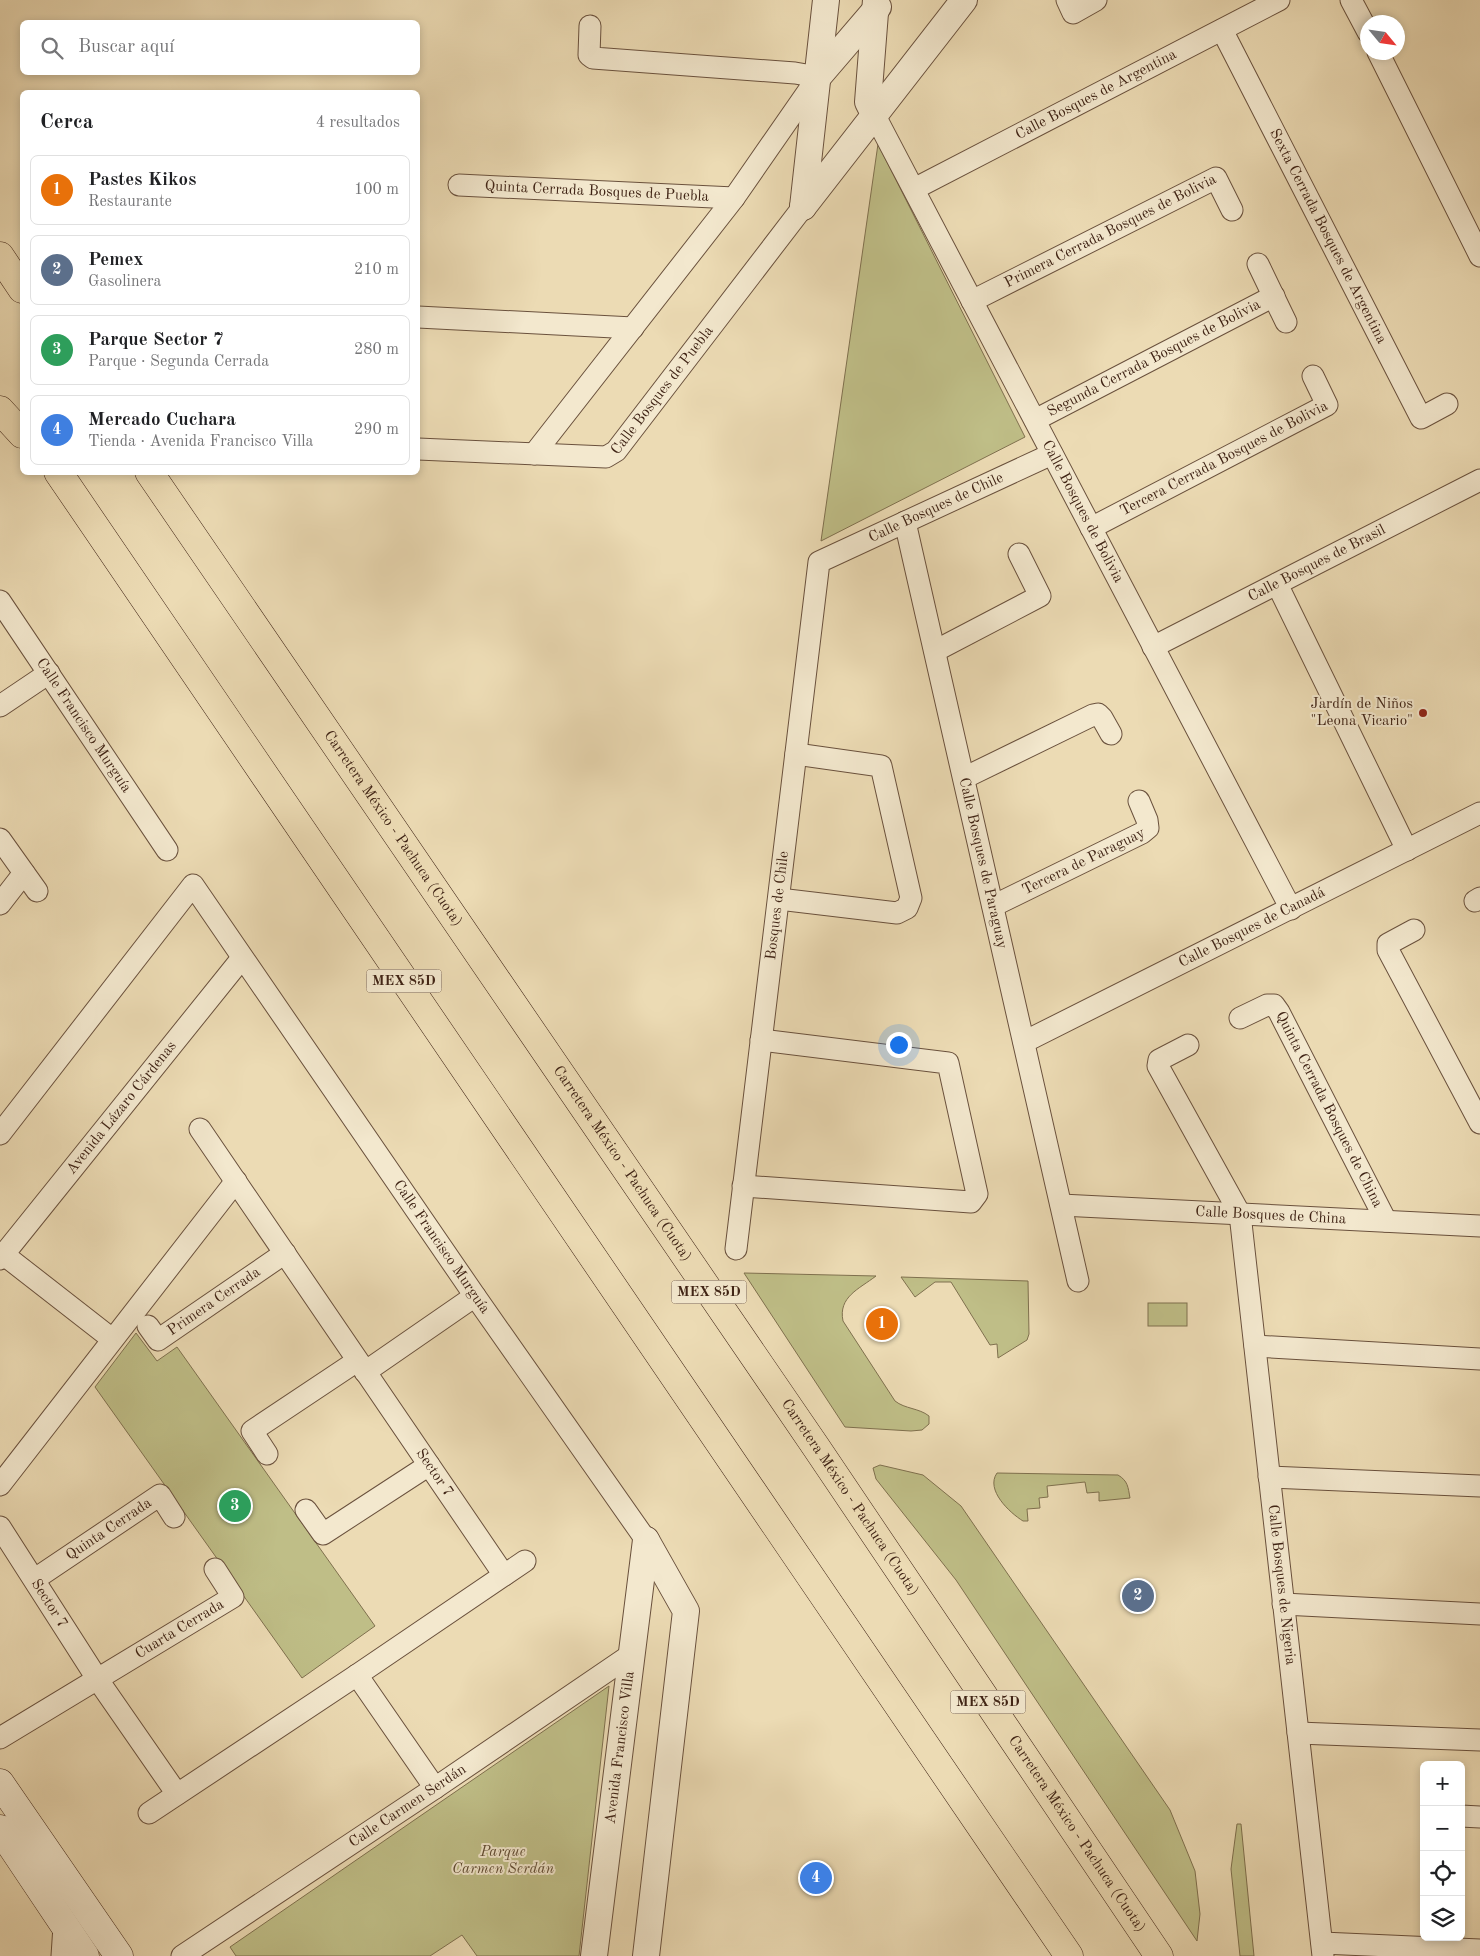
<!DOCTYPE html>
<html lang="es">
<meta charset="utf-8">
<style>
body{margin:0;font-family:"Old Standard TT",serif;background:#f2f2f2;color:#202124}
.controls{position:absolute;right:15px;bottom:15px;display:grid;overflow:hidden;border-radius:8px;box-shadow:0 2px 8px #0003}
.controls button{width:45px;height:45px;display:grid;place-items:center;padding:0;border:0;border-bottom:1px solid #e0e0e0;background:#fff;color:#202124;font:25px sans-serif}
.compass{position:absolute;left:1360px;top:15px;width:45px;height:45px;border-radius:50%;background:#fff;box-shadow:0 2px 8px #0003;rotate:119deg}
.you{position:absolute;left:898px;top:1044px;width:18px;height:18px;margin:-12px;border:4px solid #fff;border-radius:50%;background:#1a73e8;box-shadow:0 0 0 8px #1a73e833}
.badge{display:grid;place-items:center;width:32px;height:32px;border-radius:50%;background:#1a73e8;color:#fff;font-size:16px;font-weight:700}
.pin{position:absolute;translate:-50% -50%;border:2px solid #fff;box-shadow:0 1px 5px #0006}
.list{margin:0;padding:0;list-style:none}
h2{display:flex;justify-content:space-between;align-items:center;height:65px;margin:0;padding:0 20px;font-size:21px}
h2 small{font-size:16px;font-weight:400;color:#757577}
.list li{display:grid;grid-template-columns:32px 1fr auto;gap:15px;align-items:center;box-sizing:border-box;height:70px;margin:0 10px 10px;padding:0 10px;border:1px solid #e0e0e0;border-radius:8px}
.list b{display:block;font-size:19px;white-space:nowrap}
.list p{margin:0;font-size:16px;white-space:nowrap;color:#757577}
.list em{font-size:16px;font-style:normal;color:#757577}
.icon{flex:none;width:28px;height:28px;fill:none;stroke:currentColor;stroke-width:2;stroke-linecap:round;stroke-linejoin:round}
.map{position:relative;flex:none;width:1480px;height:1956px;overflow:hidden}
.search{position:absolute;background:#fff;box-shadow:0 2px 8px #0003;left:20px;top:20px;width:400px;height:55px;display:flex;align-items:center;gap:12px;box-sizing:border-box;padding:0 18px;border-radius:8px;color:#757577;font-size:19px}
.panel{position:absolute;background:#fff;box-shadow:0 2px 8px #0003;left:20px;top:90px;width:400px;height:385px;border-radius:8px}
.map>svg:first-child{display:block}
.green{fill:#bfbe87;stroke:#7f704e}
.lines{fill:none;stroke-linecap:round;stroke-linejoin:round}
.minor-casing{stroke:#6a513d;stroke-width:23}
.tertiary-casing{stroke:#6a513d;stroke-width:28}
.secondary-casing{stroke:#3f2315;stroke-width:29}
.motorway-casing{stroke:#3f2315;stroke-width:29}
.minor{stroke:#f3e8ce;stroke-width:21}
.tertiary{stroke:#f3e8ce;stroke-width:26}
.secondary{stroke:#f3e8ce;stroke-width:28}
.motorway{stroke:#ecdbb4;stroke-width:28}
.poi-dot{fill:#8f2418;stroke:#f3e8ce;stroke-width:2}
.labels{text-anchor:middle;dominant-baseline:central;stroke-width:4;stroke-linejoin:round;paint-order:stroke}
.shield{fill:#f3e8ce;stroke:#755e4c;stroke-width:1}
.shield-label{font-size:14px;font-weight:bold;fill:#3f2315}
.street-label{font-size:15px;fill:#3f2315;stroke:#f3e8ce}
.poi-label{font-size:15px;fill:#3f2315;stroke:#f3e8ce;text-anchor:end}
.park-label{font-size:15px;font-style:italic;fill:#5f4a32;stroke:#f3e8ce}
</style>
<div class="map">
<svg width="1480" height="1956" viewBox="0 0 1480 1956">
<rect width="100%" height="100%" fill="#ecdbb4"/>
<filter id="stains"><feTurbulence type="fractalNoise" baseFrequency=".004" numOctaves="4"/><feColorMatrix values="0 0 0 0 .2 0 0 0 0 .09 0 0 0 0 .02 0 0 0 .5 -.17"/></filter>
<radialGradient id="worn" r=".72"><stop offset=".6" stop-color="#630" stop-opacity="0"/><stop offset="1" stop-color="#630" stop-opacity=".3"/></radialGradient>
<g class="green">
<path d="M 878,144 L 1025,437 L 821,541 Z"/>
<path d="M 744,1273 L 876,1276 C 859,1289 838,1297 843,1321 L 895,1401 C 905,1409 919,1408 929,1416 L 929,1424 L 922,1430 L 911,1431 L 845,1427 Z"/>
<path d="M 901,1277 L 1028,1281 L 1029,1334 L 1027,1340 L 998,1358 L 997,1344 L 990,1345 L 951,1282 L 935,1282 L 915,1297 Z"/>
<rect x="1148" y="1303" width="39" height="23"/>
<path d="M 136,1333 L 157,1361 L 177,1347 L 375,1626 L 302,1678 L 95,1387 Z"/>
<path d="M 880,1465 L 923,1475 L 961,1506 L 1170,1810 L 1195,1871 L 1200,1914 L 1197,1941 L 956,1580 L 876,1479 L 873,1468 Z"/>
<path d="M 997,1473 L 1118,1475 C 1128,1481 1128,1487 1130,1498 L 1099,1501 L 1099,1492 L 1087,1493 L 1085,1482 L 1047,1486 L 1048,1497 L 1039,1498 L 1040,1508 L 1027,1509 L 1028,1521 L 1023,1521 C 1010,1513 985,1490 997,1473 Z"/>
<path d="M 609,1686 L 579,1956 L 477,1956 L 462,1935 L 430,1956 L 236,1956 L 230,1947 Z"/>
<path d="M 1237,1824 L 1241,1824 L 1254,1956 L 1240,1956 L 1231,1869 Z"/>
</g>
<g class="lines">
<g class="minor-casing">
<g id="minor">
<path d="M 1067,0 L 1073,13 L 1096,0"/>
<path d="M 1351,0 L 1368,32"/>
<path id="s1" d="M 1222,30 L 1421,418 L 1447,404"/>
<path d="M 1378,52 L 1480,256"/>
<path id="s2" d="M 874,114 L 1291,909"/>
<path id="s3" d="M 459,185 L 734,198"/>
<path id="s4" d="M 914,189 L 1279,0"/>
<path d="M 1258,264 L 1286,322"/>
<path id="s5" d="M 972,301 L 1216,178 L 1232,210"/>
<path d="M 418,317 L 633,328"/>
<path id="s6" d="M 1035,420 L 1274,296"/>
<path id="s7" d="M 418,449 L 606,457 L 616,451 L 803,207"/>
<path d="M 534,454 L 734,198 L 818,77 L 795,73 L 593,58 L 589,55 L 590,26"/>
<path id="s8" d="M 905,522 L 1078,1281"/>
<path id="s9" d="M 1091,528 L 1327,405 L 1313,376"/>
<path d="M 1277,584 L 1407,850"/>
<path id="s10" d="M 0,601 L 167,850"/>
<path id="s11" d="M 1153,647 L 1480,480"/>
<path d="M 935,651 L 1040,596 L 1019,554"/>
<path d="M 0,706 L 49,673"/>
<path d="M 964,778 L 1093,715 L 1098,714 L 1102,718 L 1111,734"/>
<path d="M 0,839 L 37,891"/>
<path d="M 779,899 L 897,913 L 907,908 L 911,898 L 881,766 L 796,754"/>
<path d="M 1475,901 L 1480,898"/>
<path d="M 0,904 L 24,873"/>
<path id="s12" d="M 993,906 L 1142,833 L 1148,828 L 1147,820 L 1139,801"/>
<path d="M 1414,930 L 1388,944 L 1388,950 L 1480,1123"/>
<path id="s13" d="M 1240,1018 L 1267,1005 L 1274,1005 L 1279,1012 L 1386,1221"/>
<path id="s14" d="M 1024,1042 L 1480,813"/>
<path id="s15" d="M 1188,1045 L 1159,1060 L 1158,1066 L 1240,1214 L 1323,1956"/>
<path id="s16" d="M 200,1129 L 504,1575"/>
<path id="s17" d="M 0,1134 L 193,885 L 475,1296 L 646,1540"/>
<path d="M 743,1186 L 971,1202 L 977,1194 L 948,1063 L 761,1040"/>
<path id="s18" d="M 1061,1205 L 1480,1226"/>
<path id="s19" d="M 736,1249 L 819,562 L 1052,454"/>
<path d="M 3,1254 L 112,1339"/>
<path id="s20" d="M 0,1259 L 242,958"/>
<path id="s21" d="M 148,1326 L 158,1340 L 285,1253"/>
<path d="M 1255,1346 L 1480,1359"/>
<path d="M 365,1372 L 475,1296"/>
<path d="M 267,1454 L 252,1431 L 357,1361"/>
<path d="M 1269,1477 L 1480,1486"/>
<path d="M 0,1485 L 236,1181"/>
<path d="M 306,1510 L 323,1534 L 429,1465"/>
<path id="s22" d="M 0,1527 L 98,1680 L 177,1794"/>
<path id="s23" d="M 35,1579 L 160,1495 L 174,1517"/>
<path d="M 1283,1604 L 1480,1614"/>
<path d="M 357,1675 L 435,1788"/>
<path d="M 1298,1733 L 1480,1740"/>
<path id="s24" d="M 0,1738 L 233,1597 L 215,1569"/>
<path d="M 149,1813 L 357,1675 L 525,1561"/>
<path d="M 1461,1816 L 1480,1817"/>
<path d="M 1322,1943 L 1480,1950"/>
<path d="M 62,1956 L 64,1926"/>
<path id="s25" d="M 182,1956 L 435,1788 L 632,1654"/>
</g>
</g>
<g class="tertiary-casing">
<g id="tertiary">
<path d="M 818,77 L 878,7"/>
<path d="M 874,114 L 868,102 L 876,0"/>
<path d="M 803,207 L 964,0"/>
<path d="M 803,207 L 826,0"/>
<path id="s26" d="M 594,1956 L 646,1540"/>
<path d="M 646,1956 L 686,1611 L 646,1540"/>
</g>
</g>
<g class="secondary-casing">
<g id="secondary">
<path d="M 0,1783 L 119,1956"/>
<path d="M 0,1829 L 85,1956"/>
</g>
</g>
<g class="motorway-casing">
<g id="motorway">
<path d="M 0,256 L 22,289"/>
<path d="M 0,410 L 22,434"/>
<path d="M 58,472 L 1069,1956"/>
<path id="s27" d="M 149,472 L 816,1447 L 1159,1956"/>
</g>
</g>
<use href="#minor" class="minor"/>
<use href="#tertiary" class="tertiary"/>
<use href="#secondary" class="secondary"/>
<use href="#motorway" class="motorway"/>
</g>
<circle class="poi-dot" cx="1423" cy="713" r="5"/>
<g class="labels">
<g class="shield">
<rect x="366.5" y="969.5" width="75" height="23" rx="4"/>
<rect x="671.5" y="1280.5" width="75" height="23" rx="4"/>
<rect x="950.5" y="1690.5" width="75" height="23" rx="4"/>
</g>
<g class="shield-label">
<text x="404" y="981">MEX 85D</text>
<text x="709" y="1292">MEX 85D</text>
<text x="988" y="1702">MEX 85D</text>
</g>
<g class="street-label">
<text stroke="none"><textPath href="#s4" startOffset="205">Calle Bosques de Argentina</textPath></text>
<text stroke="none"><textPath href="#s3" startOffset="138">Quinta Cerrada Bosques de Puebla</textPath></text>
<text stroke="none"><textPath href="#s5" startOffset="155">Primera Cerrada Bosques de Bolivia</textPath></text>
<text stroke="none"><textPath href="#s1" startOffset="232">Sexta Cerrada Bosques de Argentina</textPath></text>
<text stroke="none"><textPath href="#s6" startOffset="134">Segunda Cerrada Bosques de Bolivia</textPath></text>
<text stroke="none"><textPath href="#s7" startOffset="276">Calle Bosques de Puebla</textPath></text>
<text stroke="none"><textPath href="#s9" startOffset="150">Tercera Cerrada Bosques de Bolivia</textPath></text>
<text stroke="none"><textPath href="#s19" startOffset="821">Calle Bosques de Chile</textPath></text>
<text stroke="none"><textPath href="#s2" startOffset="449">Calle Bosques de Bolivia</textPath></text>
<text stroke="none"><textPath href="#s11" startOffset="184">Calle Bosques de Brasil</textPath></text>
<text stroke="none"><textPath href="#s10" startOffset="150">Calle Francisco Murguía</textPath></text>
<text stroke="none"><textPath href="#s27" startOffset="432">Carretera México - Pachuca (Cuota)</textPath></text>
<text stroke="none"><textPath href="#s12" startOffset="101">Tercera de Paraguay</textPath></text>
<text stroke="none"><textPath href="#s8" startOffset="350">Calle Bosques de Paraguay</textPath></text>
<text stroke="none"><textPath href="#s19" startOffset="346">Bosques de Chile</textPath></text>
<text stroke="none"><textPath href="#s14" startOffset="255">Calle Bosques de Canadá</textPath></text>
<text stroke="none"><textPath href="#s20" startOffset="194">Avenida Lázaro Cárdenas</textPath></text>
<text stroke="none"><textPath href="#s13" startOffset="155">Quinta Cerrada Bosques de China</textPath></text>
<text stroke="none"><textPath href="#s27" startOffset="838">Carretera México - Pachuca (Cuota)</textPath></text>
<text stroke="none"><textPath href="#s18" startOffset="210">Calle Bosques de China</textPath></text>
<text stroke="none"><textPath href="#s17" startOffset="754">Calle Francisco Murguía</textPath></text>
<text stroke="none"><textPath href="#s21" startOffset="85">Primera Cerrada</textPath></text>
<text stroke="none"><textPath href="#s16" startOffset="416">Sector 7</textPath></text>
<text stroke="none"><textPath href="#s27" startOffset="1242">Carretera México - Pachuca (Cuota)</textPath></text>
<text stroke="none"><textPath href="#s23" startOffset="89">Quinta Cerrada</textPath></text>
<text stroke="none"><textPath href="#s15" startOffset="581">Calle Bosques de Nigeria</textPath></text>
<text stroke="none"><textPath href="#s22" startOffset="91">Sector 7</textPath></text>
<text stroke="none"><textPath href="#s24" startOffset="210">Cuarta Cerrada</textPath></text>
<text stroke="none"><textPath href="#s26" startOffset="210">Avenida Francisco Villa</textPath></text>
<text stroke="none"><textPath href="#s25" startOffset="271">Calle Carmen Serdán</textPath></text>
<text stroke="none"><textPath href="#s27" startOffset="1648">Carretera México - Pachuca (Cuota)</textPath></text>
</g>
<g class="poi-label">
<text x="1413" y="704">Jardín de Niños<tspan x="1413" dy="17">"Leona Vicario"</tspan></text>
</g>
<g class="park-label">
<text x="503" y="1852">Parque<tspan x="503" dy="17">Carmen Serdán</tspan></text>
</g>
</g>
<rect width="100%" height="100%" filter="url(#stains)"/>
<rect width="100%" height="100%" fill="url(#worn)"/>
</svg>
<div class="controls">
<button>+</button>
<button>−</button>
<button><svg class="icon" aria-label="locate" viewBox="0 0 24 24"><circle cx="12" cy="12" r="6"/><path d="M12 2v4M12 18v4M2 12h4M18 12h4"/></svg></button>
<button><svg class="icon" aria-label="layers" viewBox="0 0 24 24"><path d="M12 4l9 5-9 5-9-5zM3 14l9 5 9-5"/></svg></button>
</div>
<svg class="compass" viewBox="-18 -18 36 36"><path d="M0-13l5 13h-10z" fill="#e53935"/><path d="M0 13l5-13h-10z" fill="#757577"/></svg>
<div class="you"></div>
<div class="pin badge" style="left:882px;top:1324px;background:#e8710a">1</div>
<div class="pin badge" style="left:1138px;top:1596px;background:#5c6f8a">2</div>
<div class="pin badge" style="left:235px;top:1506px;background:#2e9e5b">3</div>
<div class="pin badge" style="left:816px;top:1878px;background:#3f7fe0">4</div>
<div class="search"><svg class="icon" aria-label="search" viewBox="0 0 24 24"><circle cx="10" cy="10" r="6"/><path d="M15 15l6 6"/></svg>Buscar aquí</div>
<section class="panel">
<h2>Cerca<small>4 resultados</small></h2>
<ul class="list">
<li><span class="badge" style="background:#e8710a">1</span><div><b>Pastes Kikos</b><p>Restaurante</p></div><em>100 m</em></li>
<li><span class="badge" style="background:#5c6f8a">2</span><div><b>Pemex</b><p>Gasolinera</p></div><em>210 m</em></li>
<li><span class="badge" style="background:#2e9e5b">3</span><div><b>Parque Sector 7</b><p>Parque · Segunda Cerrada</p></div><em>280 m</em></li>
<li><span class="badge" style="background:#3f7fe0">4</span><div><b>Mercado Cuchara</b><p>Tienda · Avenida Francisco Villa</p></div><em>290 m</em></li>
</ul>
</section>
</div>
